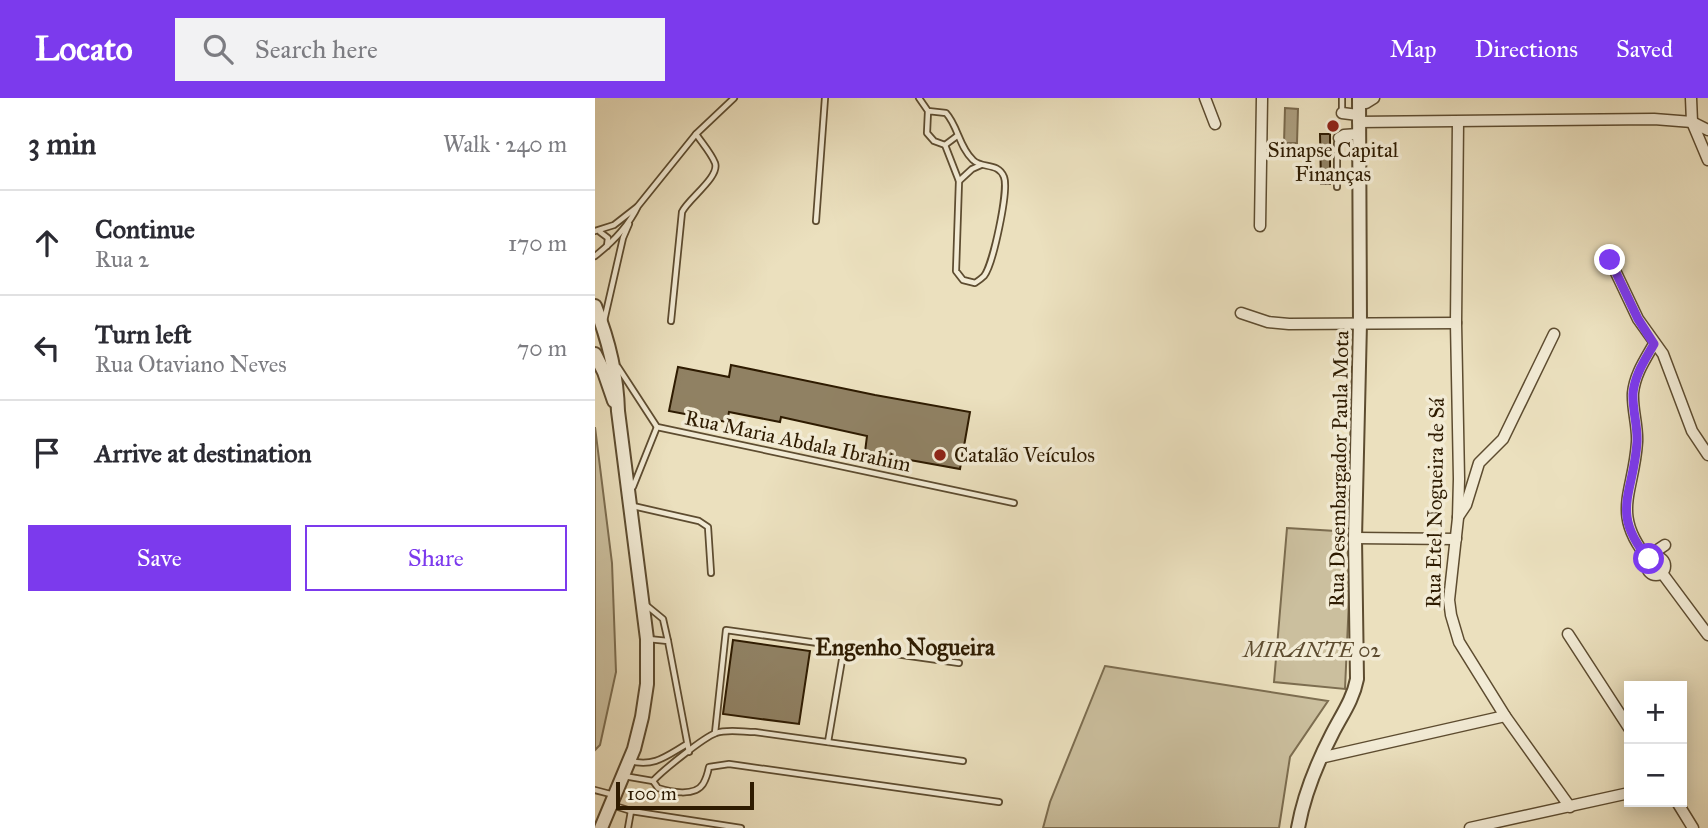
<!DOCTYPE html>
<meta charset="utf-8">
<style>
body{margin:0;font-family:"IM FELL Great Primer",serif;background:#f2f2f3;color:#2b2b33}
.controls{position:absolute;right:21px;bottom:21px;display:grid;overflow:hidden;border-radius:0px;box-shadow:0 4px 18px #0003}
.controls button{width:63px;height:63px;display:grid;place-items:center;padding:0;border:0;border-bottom:2px solid #e1e1e2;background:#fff;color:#2b2b33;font:35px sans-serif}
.scale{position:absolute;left:21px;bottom:18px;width:138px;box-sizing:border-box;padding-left:7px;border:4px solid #2e1b01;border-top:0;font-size:19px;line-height:24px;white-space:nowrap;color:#2e1b01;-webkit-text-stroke:5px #f2ebd5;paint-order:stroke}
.stop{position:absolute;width:21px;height:21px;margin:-16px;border:5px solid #7c3aed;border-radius:50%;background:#fff}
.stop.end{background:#7c3aed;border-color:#fff;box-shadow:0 2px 7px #0008}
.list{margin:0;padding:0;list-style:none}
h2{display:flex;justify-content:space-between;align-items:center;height:91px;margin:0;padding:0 28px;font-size:30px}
h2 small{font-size:23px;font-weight:400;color:#7c7c81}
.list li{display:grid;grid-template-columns:46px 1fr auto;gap:21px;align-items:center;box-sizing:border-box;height:105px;padding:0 28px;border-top:2px solid #e1e1e2}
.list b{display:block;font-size:26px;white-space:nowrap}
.list p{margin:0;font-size:23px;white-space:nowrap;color:#7c7c81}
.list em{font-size:23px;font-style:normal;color:#7c7c81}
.actions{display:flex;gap:14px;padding:21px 28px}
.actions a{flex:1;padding:16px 0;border:2px solid #7c3aed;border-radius:0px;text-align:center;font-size:24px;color:#7c3aed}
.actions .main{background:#7c3aed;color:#fff}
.icon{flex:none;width:38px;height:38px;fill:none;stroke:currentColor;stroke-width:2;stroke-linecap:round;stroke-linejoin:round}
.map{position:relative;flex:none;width:1113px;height:730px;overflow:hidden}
header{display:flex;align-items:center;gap:42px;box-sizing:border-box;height:98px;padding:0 35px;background:#7c3aed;color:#fff}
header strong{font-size:33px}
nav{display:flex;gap:38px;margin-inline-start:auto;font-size:24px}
.search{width:490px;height:63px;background:#f2f2f3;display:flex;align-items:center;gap:18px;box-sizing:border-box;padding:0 24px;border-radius:0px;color:#7c7c81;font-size:26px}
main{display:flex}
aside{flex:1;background:#fff}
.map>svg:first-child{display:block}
.green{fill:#cbbf9e;stroke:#7c6d50;stroke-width:2}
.water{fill:#ab9d7e;stroke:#79694c;stroke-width:2}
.building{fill:#908163;stroke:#2e1b01;stroke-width:2}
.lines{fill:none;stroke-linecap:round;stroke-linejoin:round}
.service-casing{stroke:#5d4c30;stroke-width:8}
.minor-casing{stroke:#5d4c30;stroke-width:13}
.tertiary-casing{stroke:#5d4c30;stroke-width:16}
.service{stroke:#f2ebd5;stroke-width:4.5}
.minor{stroke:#f2ebd5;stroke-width:10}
.tertiary{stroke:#f2ebd5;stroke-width:12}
.route{stroke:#7c3aed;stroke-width:9}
.poi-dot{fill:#8f2418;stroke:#f2ebd5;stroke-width:2.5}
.labels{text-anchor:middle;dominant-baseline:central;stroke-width:7;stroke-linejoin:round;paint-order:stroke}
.poi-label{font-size:21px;fill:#2e1b01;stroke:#f2ebd5}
.street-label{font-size:21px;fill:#2e1b01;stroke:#f2ebd5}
.park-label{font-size:21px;font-style:italic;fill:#5d4c30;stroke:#f2ebd5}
.neighbourhood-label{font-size:23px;font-weight:bold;fill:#2e1b01;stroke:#f2ebd5}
</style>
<header>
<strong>Locato</strong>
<div class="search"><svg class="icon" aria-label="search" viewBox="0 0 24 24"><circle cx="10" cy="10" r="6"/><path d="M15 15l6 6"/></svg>Search here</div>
<nav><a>Map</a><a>Directions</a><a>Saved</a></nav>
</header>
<main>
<aside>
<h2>3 min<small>Walk · 240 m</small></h2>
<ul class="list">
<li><svg class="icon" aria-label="ahead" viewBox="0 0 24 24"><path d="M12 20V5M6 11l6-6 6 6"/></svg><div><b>Continue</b><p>Rua 2</p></div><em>170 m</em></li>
<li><svg class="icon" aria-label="left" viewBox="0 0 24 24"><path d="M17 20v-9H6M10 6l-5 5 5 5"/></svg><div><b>Turn left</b><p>Rua Otaviano Neves</p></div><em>70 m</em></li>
<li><svg class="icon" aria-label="arrive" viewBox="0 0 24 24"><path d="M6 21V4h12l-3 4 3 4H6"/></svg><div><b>Arrive at destination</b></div></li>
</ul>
<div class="actions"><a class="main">Save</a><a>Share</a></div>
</aside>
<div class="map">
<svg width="1113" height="730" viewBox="0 0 1113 730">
<rect width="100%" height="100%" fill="#ebe0be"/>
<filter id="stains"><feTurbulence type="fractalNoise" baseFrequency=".00286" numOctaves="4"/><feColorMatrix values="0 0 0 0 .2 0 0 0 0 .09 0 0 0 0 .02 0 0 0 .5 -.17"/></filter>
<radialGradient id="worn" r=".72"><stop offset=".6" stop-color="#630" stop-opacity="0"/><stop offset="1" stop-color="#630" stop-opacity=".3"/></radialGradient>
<g class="green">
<path d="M 0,329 L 17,465 L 21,574 L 5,647 L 0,652 Z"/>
<path d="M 692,430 L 757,434 L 750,591 L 679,584 Z"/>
<path d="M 510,568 L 733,603 L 695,659 L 684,730 L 448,730 L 455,704 Z"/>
</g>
<path class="water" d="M 690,10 L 703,11 L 702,45 L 689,45 Z"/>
<g class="building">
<path d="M 725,36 L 735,36 L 735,86 L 726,86 Z"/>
<path d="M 136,267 L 280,297 L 375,314 L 365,371 L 270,354 L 272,338 L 186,319 L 185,324 L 134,314 L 132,324 L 74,313 L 83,269 L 134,279 Z"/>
<path d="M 138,542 L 215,553 L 204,626 L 128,616 Z"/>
</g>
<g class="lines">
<g class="service-casing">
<g id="service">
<path d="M 324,0 L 333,13 L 332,35 L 339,43 L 350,47 L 364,83 L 361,173 L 368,182 L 380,185 C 383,183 386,181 389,178 C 398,167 414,92 409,79 C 403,64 387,71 378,62 C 364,49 363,28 351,15 L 333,13"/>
<path d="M 747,0 L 747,14"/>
<path d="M 350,47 L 362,38"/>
<path d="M 364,83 L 377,71 L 386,67"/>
<path d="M 742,89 L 742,45 L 744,40"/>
<path d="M 221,123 L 230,0"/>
<path d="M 0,133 L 19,127 L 42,109"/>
<path d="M 5,134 L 13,140 L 12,148"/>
<path d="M 0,158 C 18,144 33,129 43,108 L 101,36 L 139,0"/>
<path d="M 9,223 L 28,140 L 34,126"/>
<path d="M 76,223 L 87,114 C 93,101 125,79 120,65 C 116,55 107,45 101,36"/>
<path d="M 23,269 L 62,329 L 419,405"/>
<path d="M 38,389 L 62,329"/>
<path d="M 38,408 L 104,423 L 113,429 L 116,475"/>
<path d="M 51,507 L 68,521 L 73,543"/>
<path d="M 53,541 L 73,543 L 94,654"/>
<path d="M 120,635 L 131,532 L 364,565"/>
<path d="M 233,644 L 249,550"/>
<path d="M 35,663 C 60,669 71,658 92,646"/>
<path d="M 29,678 L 58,683 C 67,673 109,639 121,635 C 132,631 148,634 160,634 L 368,663"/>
<path d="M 58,683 L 63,690 C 75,694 100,699 108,686 C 111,681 113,674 114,669 L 134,666 L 404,704"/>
<path d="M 0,692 L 19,697"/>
<path d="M 17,707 L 36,713"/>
<path d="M 33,730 L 36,713 L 146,730"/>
</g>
</g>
<g class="minor-casing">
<g id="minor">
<path d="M 610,0 L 620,26"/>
<path d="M 1096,0 L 1097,24 L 1113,62"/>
<path d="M 764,5 L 771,5 L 779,0"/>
<path d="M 747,15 L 763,17"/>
<path d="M 763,24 L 1059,21 L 1097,24 L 1113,32"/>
<path d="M 863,24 L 861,225 L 864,381 L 863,420 L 854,502 L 856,517 L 864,544 L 910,618 L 975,709"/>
<path d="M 744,40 L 749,37 L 763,36"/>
<path d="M 665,128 L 667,0"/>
<path d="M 1015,162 L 1043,221 L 1068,256 L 1097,333 L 1113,357"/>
<path d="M 646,215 L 673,224 L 694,226 L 861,225"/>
<path d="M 863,419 L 871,407 L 884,365 L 908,341 L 959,236"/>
<path d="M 760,440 L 861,441"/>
<circle cx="1061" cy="468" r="9"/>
<path d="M 1058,459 L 1061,453 L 1070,447"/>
<path d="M 1054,462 C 1015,415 1039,395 1042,344 C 1043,328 1037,311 1038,295 C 1040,276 1050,262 1059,246"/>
<path d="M 1067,475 L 1113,537"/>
<path d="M 973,536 L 1034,630"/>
<path d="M 725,660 L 910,618"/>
<path d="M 1082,704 L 1098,730"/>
<path d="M 875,730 L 1034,695"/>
</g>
</g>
<g class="tertiary-casing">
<g id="tertiary">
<path d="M 0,208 C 14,243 22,276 23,313 L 52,541 L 52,586 L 47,619 L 39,651 L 6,730"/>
<path d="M 0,256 L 9,274 L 19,303"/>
<path d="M 703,730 C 709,696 721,667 737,636 C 746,618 758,602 762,581 L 760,440 L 765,225 L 764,0"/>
</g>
</g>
<use href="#service" class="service"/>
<use href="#minor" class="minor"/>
<use href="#tertiary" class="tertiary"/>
</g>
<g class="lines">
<path class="route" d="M 1015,162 L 1043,221 L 1059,246 C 1050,262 1040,276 1038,295 C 1037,311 1043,328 1042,344 C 1039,395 1014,415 1054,461"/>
</g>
<g class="poi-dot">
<circle cx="738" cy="28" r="7"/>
<circle cx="345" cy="357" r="7"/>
</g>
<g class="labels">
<g class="poi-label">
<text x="738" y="52">Sinapse Capital<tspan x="738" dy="24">Finanças</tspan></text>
<text x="359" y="357" text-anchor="start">Catalão Veículos</text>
</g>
<g class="street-label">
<text transform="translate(203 343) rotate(12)">Rua Maria Abdala Ibrahim</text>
<text transform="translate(744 371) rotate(-89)">Rua Desembargador Paula Mota</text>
<text transform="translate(840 405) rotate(-89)">Rua Etel Nogueira de Sá</text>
</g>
<g class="park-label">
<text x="717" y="552">MIRANTE 02</text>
</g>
<g class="neighbourhood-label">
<text x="310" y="549">Engenho Nogueira</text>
</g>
</g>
<rect width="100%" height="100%" filter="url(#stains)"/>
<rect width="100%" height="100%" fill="url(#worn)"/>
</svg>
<div class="controls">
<button>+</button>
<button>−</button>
</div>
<div class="scale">100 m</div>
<div class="stop" style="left:1054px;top:461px"></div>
<div class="stop end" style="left:1015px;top:162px"></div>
</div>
</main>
